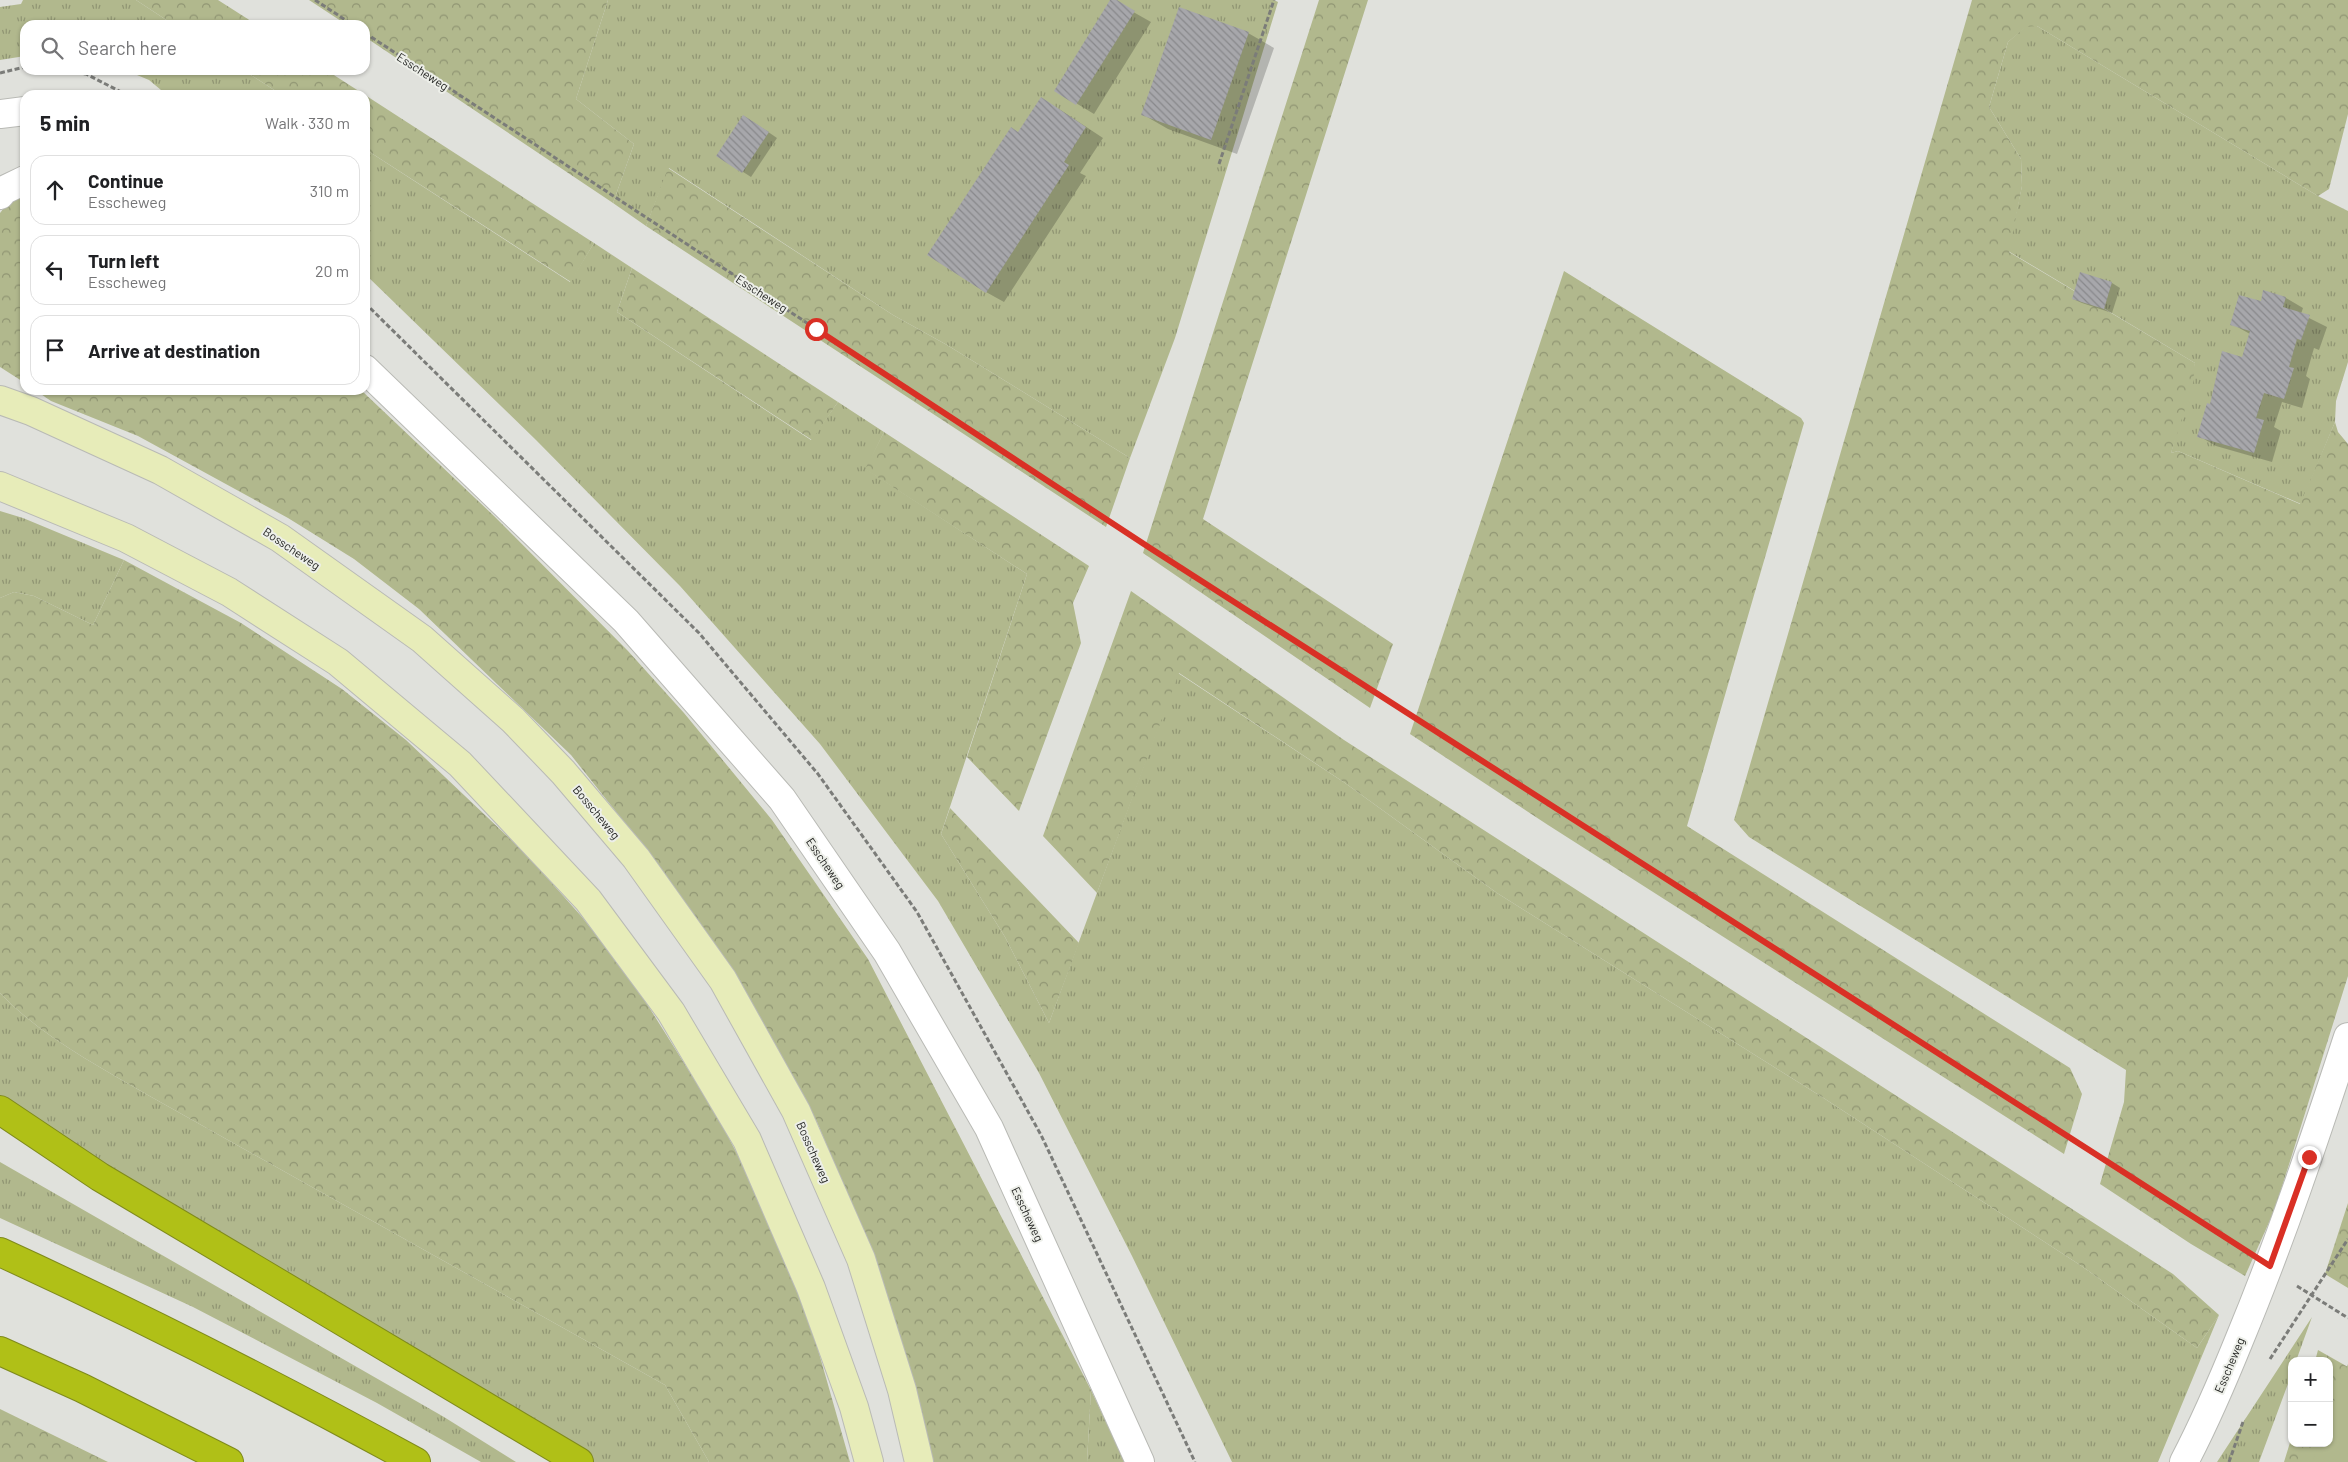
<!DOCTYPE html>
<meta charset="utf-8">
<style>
body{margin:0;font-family:Barlow,sans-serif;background:#f2f2f2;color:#202124}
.controls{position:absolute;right:15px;bottom:15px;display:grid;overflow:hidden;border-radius:10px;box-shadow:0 1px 4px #0004}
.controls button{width:45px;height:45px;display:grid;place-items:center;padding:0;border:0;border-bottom:1px solid #e0e0e0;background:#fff;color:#202124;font:25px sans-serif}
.stop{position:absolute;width:15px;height:15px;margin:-11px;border:4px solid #d93025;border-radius:50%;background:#fff}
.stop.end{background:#d93025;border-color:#fff;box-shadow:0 1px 5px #0008}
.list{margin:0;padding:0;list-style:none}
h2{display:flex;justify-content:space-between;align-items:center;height:65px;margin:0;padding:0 20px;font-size:21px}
h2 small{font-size:16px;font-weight:400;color:#757577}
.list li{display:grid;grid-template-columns:32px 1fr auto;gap:15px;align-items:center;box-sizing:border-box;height:70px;margin:0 10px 10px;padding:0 10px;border:1px solid #e0e0e0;border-radius:15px}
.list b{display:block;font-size:19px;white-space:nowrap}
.list p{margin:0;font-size:16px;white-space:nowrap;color:#757577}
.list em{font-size:16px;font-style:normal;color:#757577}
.icon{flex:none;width:28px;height:28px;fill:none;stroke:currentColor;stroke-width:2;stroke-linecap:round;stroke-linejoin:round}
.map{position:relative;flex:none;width:2348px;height:1462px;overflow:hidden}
.search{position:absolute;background:#fff;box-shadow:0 1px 4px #0004;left:20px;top:20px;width:350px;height:55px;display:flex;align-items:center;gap:12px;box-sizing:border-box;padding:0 18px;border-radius:15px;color:#757577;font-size:19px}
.panel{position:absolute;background:#fff;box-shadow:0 1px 4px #0004;left:20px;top:90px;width:350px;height:305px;border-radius:15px}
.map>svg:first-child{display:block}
.grass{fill:url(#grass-tufts)}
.forest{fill:url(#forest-crowns)}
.park{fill:#b1b88d}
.shadow{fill:#0003}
.building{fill:url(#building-back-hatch)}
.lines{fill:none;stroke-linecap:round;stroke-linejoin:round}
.tertiary-casing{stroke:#b9bab5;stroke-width:30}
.secondary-casing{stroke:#b9bab5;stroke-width:30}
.motorway-casing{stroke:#7f8a1c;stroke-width:30}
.path{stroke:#7b7c79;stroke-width:3;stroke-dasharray:5 2.5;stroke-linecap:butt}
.tertiary{stroke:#fff;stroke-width:28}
.secondary{stroke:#e7ecb9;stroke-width:28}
.motorway{stroke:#b0c017;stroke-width:28}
.route{stroke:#d93025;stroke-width:6}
.labels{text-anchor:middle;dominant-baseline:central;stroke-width:4;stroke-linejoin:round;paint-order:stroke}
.street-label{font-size:12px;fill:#252624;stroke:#edefe9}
</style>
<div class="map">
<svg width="2348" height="1462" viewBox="0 0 2348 1462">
<defs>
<pattern id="grass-tufts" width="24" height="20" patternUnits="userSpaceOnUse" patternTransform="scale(1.25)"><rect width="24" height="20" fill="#b1b88d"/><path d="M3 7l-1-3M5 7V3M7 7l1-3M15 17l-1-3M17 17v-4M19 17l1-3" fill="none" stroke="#909573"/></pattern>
<pattern id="forest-crowns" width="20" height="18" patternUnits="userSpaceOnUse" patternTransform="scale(1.25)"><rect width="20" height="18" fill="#b1b88d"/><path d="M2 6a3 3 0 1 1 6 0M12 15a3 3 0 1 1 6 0" fill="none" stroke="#909573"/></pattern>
<pattern id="building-back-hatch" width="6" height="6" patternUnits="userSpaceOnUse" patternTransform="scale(1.25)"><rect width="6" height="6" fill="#a7a7ab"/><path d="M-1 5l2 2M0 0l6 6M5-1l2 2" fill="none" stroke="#88888b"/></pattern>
</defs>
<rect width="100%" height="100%" fill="#e0e1dc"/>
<g class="grass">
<path d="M 23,0 L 136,0 L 174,25 L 25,25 L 25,56 L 0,60 L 0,7 L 21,4 Z"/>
<path d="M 608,0 L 1274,0 L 1278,2 L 1175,338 L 1130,458 L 947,345 L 893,315 L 669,168 L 646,226 L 613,203 L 634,144 L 576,99 Z"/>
<path d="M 2026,26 L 2037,26 L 2318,196 L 2348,211 L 2348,362 L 2336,401 L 2335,422 L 2301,504 L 2178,451 L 2171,453 L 2195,363 L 2008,251 L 2022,186 L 2021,159 L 1989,107 L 2008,42 Z"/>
<path d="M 125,70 L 243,70 L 282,95 L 167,95 L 149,80 Z"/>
<path d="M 365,149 L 570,282 L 594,243 L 632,268 L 617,312 L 811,440 L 838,402 L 884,432 L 866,469 L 1027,574 L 941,834 L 1005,937 L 1049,1023 L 1178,673 L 1345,783 L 1497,893 L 1822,1097 L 2080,1265 L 2197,1348 L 2219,1315 L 2158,1462 L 1232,1462 L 1132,1256 L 1039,1073 L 938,901 L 820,744 L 680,586 L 536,440 L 365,274 Z"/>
<path d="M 0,511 L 23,518 L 124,560 L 93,625 L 34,596 L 14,592 L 0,598 Z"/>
<path d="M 0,993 C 41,1036 95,1064 146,1094 L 665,1385 L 709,1462 L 591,1462 L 0,1108 Z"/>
<path d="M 0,1162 L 444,1417 L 516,1462 L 481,1462 L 377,1403 L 193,1307 L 0,1218 Z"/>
<path d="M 2312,1317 L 2296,1361 L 2292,1361 L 2292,1373 L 2259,1462 L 2217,1462 Z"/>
<path d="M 1091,1390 L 1125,1462 L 1087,1462 Z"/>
</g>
<g class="forest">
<path d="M 136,0 L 218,0 L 257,25 L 174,25 Z"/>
<path d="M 309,0 L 608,0 L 576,99 L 634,144 L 613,203 L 365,37 L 365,25 L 347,25 Z"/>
<path d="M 1319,0 L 1368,0 L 1203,519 L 1393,644 L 1370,708 L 1143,553 Z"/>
<path d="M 1972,0 L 2348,0 L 2348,114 L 2329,189 L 2318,196 L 2037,26 L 2026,27 L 2008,42 L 1989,107 L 2021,159 L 2022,186 L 2009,252 L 2195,363 L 2193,384 L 2171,453 L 2178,451 L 2300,504 L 2335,422 L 2338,432 L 2348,444 L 2348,976 L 2275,1209 L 2245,1276 L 2191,1244 L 2100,1184 L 2124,1102 L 2126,1070 L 1749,837 L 1734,820 Z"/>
<path d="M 243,70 L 326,70 L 365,95 L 282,95 Z"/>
<path d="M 365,95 L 594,243 L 571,282 L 365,149 Z"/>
<path d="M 668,168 L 893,315 L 947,345 L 1130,458 L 1106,527 L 646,226 Z"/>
<path d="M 25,187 L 25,383 L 0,367 L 0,213 L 19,190 Z"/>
<path d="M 632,268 L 838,402 L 812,440 L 617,312 Z"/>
<path d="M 1564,271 L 1801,418 L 1804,423 L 1687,826 L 2070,1068 L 2082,1094 L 2064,1154 L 1548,825 L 1410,734 Z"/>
<path d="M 35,390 L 361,390 L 494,516 L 628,651 L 684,713 L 772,820 L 868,959 L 1091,1390 L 1087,1462 L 933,1462 L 896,1324 L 870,1248 L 817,1122 L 748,997 L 663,871 L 571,755 L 419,609 L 354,559 L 288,518 L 138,436 L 51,401 Z"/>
<path d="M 884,432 L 1089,566 L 1073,603 L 1081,643 L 1019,811 L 967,757 L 1027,574 L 865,469 Z"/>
<path d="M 124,560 L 241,623 L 342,689 L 406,740 L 525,853 L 582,917 L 635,985 L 718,1117 L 749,1177 L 809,1318 L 850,1462 L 709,1462 L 665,1385 L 146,1094 C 95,1064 41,1036 0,993 L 0,598 L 14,592 L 34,596 L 93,625 Z"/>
<path d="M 1131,591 L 1344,740 L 2173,1274 L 2219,1315 L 2197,1348 L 2080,1265 L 1822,1097 L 1497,893 L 1345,783 L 1179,673 L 1097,893 L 1043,836 Z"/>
<path d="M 950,808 L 1079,943 L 1049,1023 L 1005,937 L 941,834 Z"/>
<path d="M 2348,1203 L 2348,1288 L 2325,1274 Z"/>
<path d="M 2318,1350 L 2348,1367 L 2348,1462 L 2284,1462 L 2292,1436 L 2292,1443 L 2329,1443 L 2329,1361 L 2315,1361 Z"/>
<path d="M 0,1409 L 108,1462 L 0,1462 Z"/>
</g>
<path class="park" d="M 2348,1364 L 2348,1462 L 2312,1462 L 2319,1443 L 2329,1443 L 2329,1415 Z"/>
<g class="shadow">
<path d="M 1112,0 L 1151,22 L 1094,114 L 1056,91 Z"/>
<path d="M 1248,33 L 1274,48 L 1237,154 L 1168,129 L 1142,114 Z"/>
<path d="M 1059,109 L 1103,138 L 1080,173 L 1086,176 L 1004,302 L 986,292 L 1019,133 Z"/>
<path d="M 752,121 L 777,138 L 751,177 L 718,156 Z"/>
<path d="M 2081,274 L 2112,283 L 2120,288 L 2112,313 L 2082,303 L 2073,299 Z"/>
<path d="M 2264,292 L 2286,298 L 2303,308 L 2301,314 L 2327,327 L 2319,350 L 2314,348 L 2306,376 L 2310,379 L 2302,408 L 2282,402 L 2274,427 L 2281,431 L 2272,462 L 2216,446 L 2199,436 L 2210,406 L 2243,359 L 2250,334 L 2232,324 L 2261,302 Z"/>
</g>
<g class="building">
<path d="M 1110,0 L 1117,0 L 1135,11 L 1076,105 L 1054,91 Z"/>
<path d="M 1179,7 L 1249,32 L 1211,140 L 1141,115 Z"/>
<path d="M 1041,97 L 1086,127 L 1064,162 L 1069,165 L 986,293 L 927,255 L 1011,127 L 1018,132 Z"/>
<path d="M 743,115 L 769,132 L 742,173 L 716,156 Z"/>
<path d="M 2080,272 L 2112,282 L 2104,309 L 2072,299 Z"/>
<path d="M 2263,290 L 2286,297 L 2283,307 L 2310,315 L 2301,340 L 2297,339 L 2289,367 L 2294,368 L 2284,399 L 2264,393 L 2256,418 L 2264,420 L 2254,453 L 2197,437 L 2207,403 L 2210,404 L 2222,351 L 2242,357 L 2250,331 L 2230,325 L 2239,295 L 2261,301 Z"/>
</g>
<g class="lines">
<g class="tertiary-casing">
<g id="tertiary">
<path d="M 0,114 L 25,111"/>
<path d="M 0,195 L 4,190 L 25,180"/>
<path d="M 365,369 L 626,621 L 782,799 L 887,952 L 989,1128 L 1140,1462"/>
<path d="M 2184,1462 C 2205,1422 2223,1380 2240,1338 C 2281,1239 2315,1138 2348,1037"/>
</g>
</g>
<g class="secondary-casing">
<g id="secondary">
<path d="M 0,400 L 31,411 L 160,470 L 280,538 L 422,639 L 513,720 L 563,772 L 636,858 L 723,980 L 796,1111 L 861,1259 L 902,1390 L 919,1462"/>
<path d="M 0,486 L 126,538 L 229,592 L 338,662 L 460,764 L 588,900 L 671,1012 L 747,1140 L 811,1288 L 854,1407 L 869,1462"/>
</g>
</g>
<g class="motorway-casing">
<g id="motorway">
<path d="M 0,1110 L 100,1177 L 579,1462"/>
<path d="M 0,1252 C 142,1317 279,1387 416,1462"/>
<path d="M 0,1351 L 82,1388 L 229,1462"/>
</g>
</g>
<g class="path">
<path d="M 315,0 L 353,25"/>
<path d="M 365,33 L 1150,548 L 2240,1248"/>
<path d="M 54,70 L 86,74 L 127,95"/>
<path d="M 0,73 L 25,67"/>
<path d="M 1219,164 L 1274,0"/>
<path d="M 365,303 L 699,633 L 818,774 L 917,912 L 1041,1135 L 1195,1462"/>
<path d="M 2297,1286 L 2348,1318"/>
<path d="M 2270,1359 L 2348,1239"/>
<path d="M 2229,1462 L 2243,1422"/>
</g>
<use href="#tertiary" class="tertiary"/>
<use href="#secondary" class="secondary"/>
<use href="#motorway" class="motorway"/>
</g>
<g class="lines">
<path class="route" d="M 816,329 L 1150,548 L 2270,1266 L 2309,1157"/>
</g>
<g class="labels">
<g class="street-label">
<text transform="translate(423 71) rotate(33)">Esscheweg</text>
<text transform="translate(762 293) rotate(33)">Esscheweg</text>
<text transform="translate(292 548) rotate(34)">Bosscheweg</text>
<text transform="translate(597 812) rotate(50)">Bosscheweg</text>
<text transform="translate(826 863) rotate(56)">Esscheweg</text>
<text transform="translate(814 1152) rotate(66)">Bosscheweg</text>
<text transform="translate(1028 1214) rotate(65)">Esscheweg</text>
<text transform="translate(2229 1365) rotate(-67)">Esscheweg</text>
</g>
</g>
</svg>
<div class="controls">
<button>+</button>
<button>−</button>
</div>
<div class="stop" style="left:816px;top:329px"></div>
<div class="stop end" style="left:2309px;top:1157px"></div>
<div class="search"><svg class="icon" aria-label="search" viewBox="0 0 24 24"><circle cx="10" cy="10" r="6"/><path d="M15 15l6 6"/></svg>Search here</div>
<section class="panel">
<h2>5 min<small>Walk · 330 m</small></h2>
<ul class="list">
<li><svg class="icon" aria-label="ahead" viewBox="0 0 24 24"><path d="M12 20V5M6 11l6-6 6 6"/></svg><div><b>Continue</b><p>Esscheweg</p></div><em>310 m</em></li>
<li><svg class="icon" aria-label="left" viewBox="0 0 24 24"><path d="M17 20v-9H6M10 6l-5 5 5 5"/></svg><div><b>Turn left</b><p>Esscheweg</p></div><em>20 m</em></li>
<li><svg class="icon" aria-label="arrive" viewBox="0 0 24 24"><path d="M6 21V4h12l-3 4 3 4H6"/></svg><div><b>Arrive at destination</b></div></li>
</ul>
</section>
</div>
